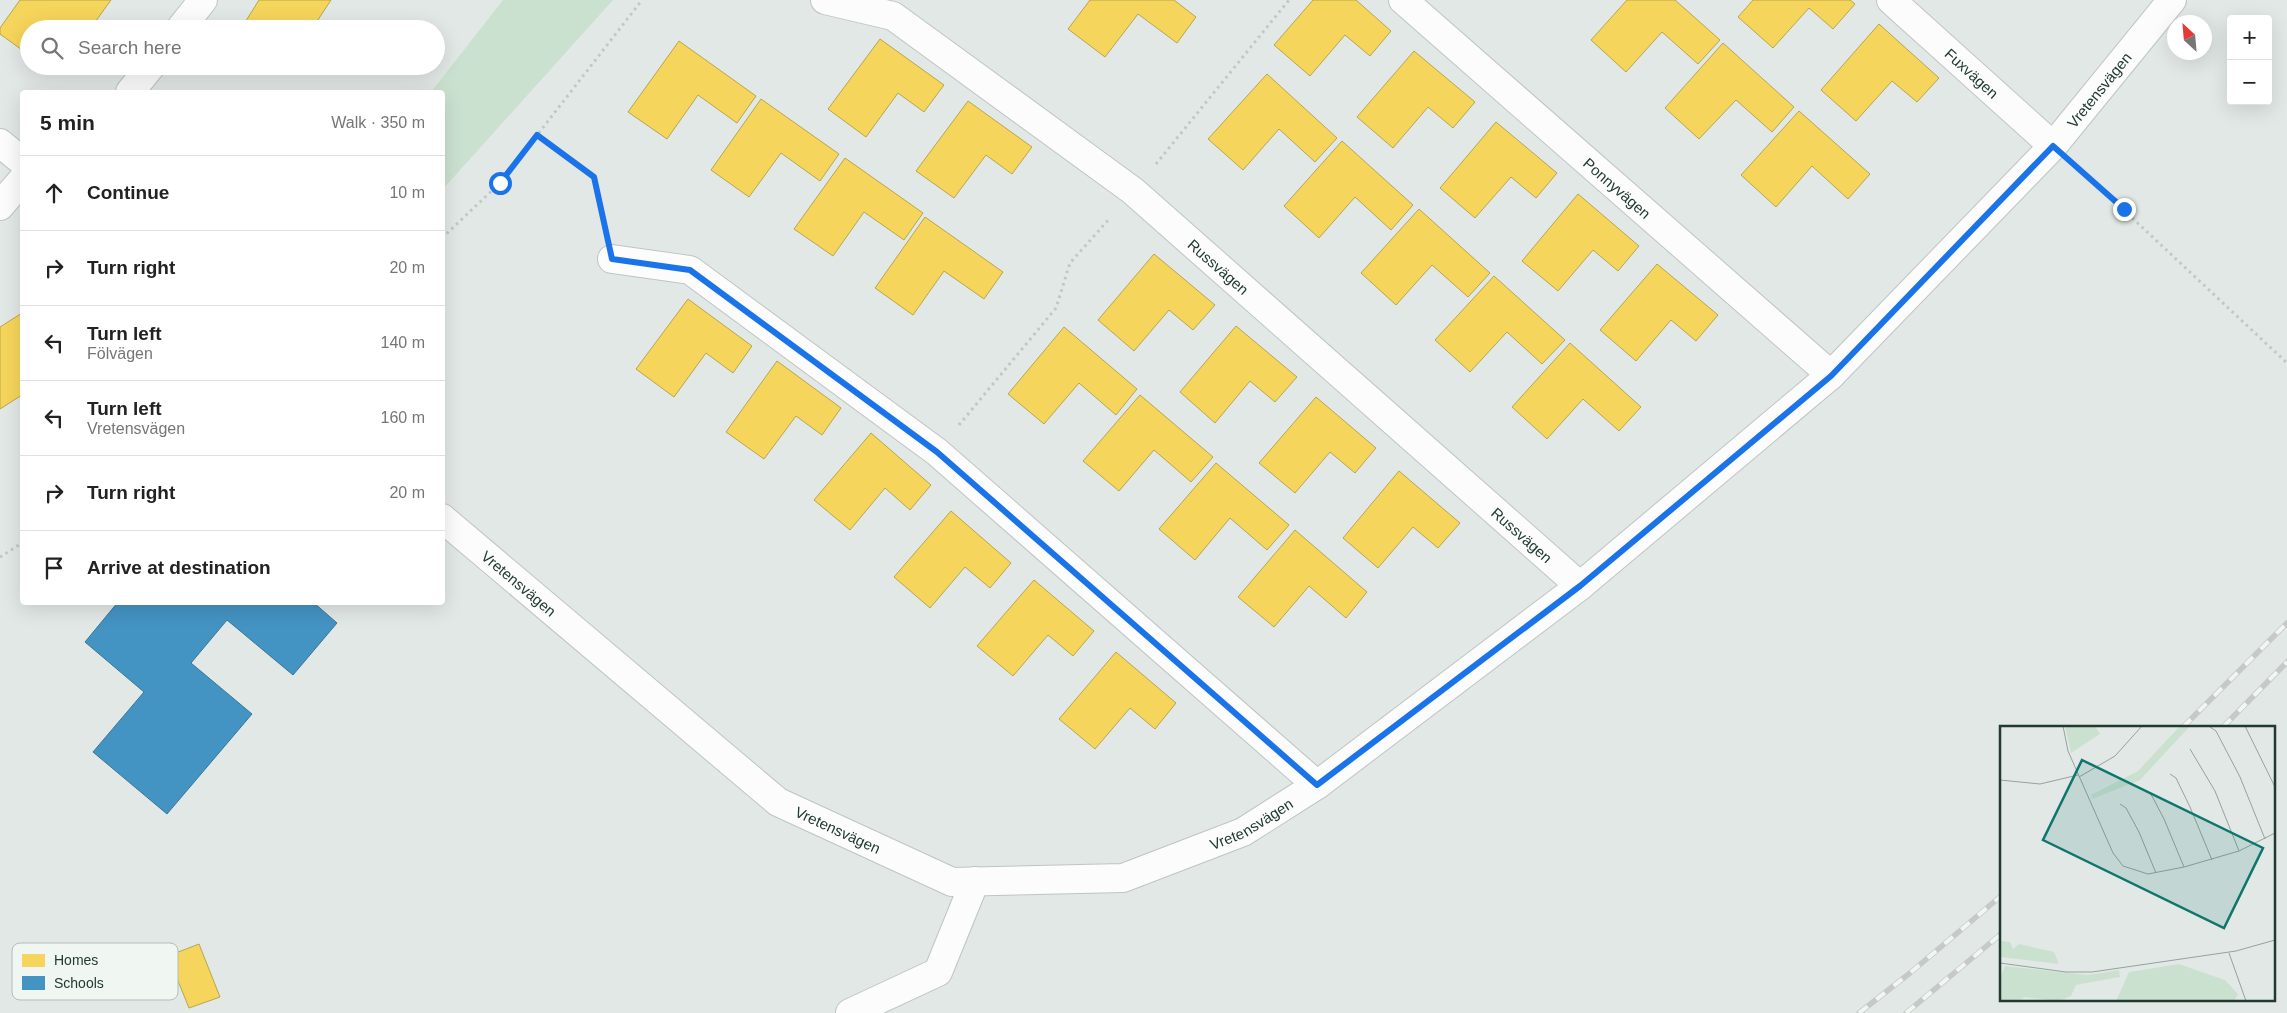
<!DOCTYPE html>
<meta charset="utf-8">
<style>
body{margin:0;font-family:Arial,sans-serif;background:#f6f6f6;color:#222}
.controls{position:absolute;right:15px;top:15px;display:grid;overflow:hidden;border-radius:5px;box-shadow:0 5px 20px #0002}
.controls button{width:45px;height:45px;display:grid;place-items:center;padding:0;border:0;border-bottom:1px solid #e0e0e0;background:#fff;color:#222;font:25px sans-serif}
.compass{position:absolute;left:2167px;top:15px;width:45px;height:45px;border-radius:50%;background:#fff;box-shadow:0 5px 20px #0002;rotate:334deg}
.stop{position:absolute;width:15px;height:15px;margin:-11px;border:4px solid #1a73e8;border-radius:50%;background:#fff}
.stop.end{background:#1a73e8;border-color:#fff;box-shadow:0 1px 5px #0008}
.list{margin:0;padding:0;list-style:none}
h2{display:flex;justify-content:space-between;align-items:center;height:65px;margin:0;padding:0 20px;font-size:21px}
h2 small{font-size:16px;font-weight:400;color:#767676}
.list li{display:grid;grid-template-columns:32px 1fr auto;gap:15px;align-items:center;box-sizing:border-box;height:75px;padding:0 20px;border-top:1px solid #e0e0e0}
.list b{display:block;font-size:19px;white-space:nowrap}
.list p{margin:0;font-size:16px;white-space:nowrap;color:#767676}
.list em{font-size:16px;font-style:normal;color:#767676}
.icon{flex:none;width:28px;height:28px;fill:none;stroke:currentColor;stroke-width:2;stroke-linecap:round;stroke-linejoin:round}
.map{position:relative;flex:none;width:2287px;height:1013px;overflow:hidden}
.search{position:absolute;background:#fff;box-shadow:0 5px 20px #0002;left:20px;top:20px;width:425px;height:55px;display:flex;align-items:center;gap:12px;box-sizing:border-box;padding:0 18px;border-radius:28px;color:#767676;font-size:19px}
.panel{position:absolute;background:#fff;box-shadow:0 5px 20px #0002;left:20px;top:90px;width:425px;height:515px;border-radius:5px}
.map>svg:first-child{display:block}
.green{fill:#cbe1d0}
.homes{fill:#f6d55c;stroke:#b6a64f}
.schools{fill:#4393c3;stroke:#397897}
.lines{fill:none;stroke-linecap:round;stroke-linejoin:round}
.minor-casing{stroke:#bfc5c2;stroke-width:30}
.path{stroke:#c0c8c4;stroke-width:3;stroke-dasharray:2.5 4;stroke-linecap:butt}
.minor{stroke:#fbfcfb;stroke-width:28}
.rail-casing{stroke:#c6c9c8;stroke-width:5.5}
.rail{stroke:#f0f7f3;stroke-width:4;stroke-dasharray:11;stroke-linecap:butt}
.route{stroke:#1a73e8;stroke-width:6}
.labels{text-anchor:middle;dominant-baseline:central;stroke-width:5;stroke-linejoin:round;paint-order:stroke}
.street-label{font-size:15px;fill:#213a30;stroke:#f0f7f3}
.inset-road{fill:none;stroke:#95a29d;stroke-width:1}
.view{fill:#0f766e;fill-opacity:0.15;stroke:#0f766e;stroke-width:2.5}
.inset-edge{fill:none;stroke:#213a30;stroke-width:2.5}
.key{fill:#f0f7f3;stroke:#b2beb8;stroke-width:1}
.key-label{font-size:14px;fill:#213a30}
</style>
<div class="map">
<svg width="2287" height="1013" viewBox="0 0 2287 1013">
<rect width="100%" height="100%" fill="#e2e8e5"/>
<path class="green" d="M 503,0 L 613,0 L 443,189 L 442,92 L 431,92 Z"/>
<g class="homes">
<path d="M 20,0 L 111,0 L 90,29 L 29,29 L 29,55 L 0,34 L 0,28 Z"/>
<path d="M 259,0 L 331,0 L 312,29 L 245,29 L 242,27 Z"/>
<path d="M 1090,0 L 1174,0 L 1196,17 L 1177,43 L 1138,14 L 1105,57 L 1068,29 Z"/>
<path d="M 1313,0 L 1356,0 L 1391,31 L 1370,56 L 1345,35 L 1310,76 L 1274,45 Z"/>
<path d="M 1627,0 L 1675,0 L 1720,40 L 1698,64 L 1662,32 L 1626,72 L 1591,40 Z"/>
<path d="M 1753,0 L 1850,0 L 1855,4 L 1833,29 L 1809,8 L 1773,48 L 1738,17 Z"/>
<path d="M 1879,24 L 1939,78 L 1917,102 L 1892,81 L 1856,121 L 1821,90 Z"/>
<path d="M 880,39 L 944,85 L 924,112 L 898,93 L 866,137 L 828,109 Z"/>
<path d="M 679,41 L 756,96 L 737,123 L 698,95 L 667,139 L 628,112 Z"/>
<path d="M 1723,43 L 1794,107 L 1772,132 L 1736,100 L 1699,139 L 1665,108 Z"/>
<path d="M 1414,51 L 1475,102 L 1453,128 L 1428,107 L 1393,148 L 1357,117 Z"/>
<path d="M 45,66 L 63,66 L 57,75 Z"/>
<path d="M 1267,74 L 1337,138 L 1315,162 L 1279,129 L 1243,170 L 1208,139 Z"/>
<path d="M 761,99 L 839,154 L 820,181 L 781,153 L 749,197 L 711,170 Z"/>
<path d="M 968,101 L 1032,147 L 1012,174 L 986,155 L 954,198 L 916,171 Z"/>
<path d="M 1799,111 L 1870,174 L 1848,199 L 1812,166 L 1776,207 L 1741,175 Z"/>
<path d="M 1496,122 L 1557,173 L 1536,198 L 1511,177 L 1475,218 L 1440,188 Z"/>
<path d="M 1342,141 L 1413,205 L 1391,230 L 1355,197 L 1319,238 L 1284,206 Z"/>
<path d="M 845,158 L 923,213 L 904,240 L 864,212 L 833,256 L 794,229 Z"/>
<path d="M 1578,194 L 1639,246 L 1618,271 L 1593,250 L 1558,291 L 1522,261 Z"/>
<path d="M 1419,209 L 1490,273 L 1468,297 L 1432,265 L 1396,305 L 1361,273 Z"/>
<path d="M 925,217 L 1003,272 L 984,299 L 944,271 L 913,315 L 875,288 Z"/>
<path d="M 1154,254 L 1215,305 L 1193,330 L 1169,310 L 1134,351 L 1098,320 Z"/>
<path d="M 1657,264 L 1718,315 L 1696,341 L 1671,320 L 1636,361 L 1600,330 Z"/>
<path d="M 1494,276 L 1565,340 L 1542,364 L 1507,332 L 1470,372 L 1435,340 Z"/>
<path d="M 688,299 L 752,346 L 733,373 L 706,353 L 674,397 L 636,369 Z"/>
<path d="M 22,313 L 22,395 L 0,409 L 0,327 Z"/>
<path d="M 1236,326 L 1297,377 L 1275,402 L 1250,381 L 1215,423 L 1180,392 Z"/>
<path d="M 1064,327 L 1137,389 L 1116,415 L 1079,383 L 1044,424 L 1008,394 Z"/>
<path d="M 1570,343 L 1641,407 L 1619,431 L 1583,399 L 1547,439 L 1512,407 Z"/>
<path d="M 777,361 L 841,408 L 822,435 L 796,416 L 764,459 L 726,432 Z"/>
<path d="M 1140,395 L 1213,457 L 1191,482 L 1154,450 L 1119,491 L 1083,461 Z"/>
<path d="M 1316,397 L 1376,448 L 1355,473 L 1330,452 L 1295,493 L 1259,463 Z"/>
<path d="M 871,433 L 931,485 L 910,510 L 885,488 L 850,530 L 814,500 Z"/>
<path d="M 1216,463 L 1289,525 L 1267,550 L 1230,518 L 1195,560 L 1159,529 Z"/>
<path d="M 1399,471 L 1460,523 L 1438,548 L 1413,527 L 1378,568 L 1343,538 Z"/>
<path d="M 951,511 L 1011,563 L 990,588 L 965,567 L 930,608 L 894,577 Z"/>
<path d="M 1295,530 L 1367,592 L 1346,618 L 1309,586 L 1274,627 L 1238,597 Z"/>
<path d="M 1034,580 L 1094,631 L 1073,656 L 1048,635 L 1013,676 L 977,646 Z"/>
<path d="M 1116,652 L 1176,703 L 1155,729 L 1130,708 L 1095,749 L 1059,719 Z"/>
<path d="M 199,944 L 220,997 L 189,1008 L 168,956 Z"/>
</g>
<path class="schools" d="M 118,602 L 313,602 L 337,623 L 293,675 L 227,620 L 191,663 L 252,714 L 167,814 L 93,752 L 144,692 L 85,642 Z"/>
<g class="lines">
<g class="minor-casing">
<g id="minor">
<path id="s1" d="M 825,0 L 893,16 L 1133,191 L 1580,586"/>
<path id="s2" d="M 1403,0 L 1831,375"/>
<path id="s3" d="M 1891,0 L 2053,146"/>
<path d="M 180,29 L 203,0"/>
<path d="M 130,92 L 151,66"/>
<path d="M 0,143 L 22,161"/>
<path d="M 0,206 L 22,180"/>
<path d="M 612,259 L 690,270 L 937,452 L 1317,785"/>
<path id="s4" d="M 442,518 L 778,802 L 952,882 L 1123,878 L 1243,832 L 1317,785 L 1580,586 L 1831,375 L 2053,146 L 2172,0"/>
<path d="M 850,1013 L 938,972 L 975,881"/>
</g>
</g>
<g class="path">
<path d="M 537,135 L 594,177 L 604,224"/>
<path d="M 1156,164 L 1289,0"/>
<path d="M 2080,169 L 2287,363"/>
<path d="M 442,238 L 500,183 L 642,0"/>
<path d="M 959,425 L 1056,308 L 1070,263 L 1110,218"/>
<path d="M 0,557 L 22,543"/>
</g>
<use href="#minor" class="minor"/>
<g class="rail-casing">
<g id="rail">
<path d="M 2183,727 L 2287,623"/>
<path d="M 2223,727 L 2287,662"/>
<path d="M 1859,1013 L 1910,973 L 2001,896"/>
<path d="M 1906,1013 L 2001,934"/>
</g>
</g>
<use href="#rail" class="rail"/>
</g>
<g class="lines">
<path class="route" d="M 500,183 L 537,135 L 594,177 L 612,259 L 690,270 L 937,452 L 1317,785 L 1580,586 L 1831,376 L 2053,146 L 2124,209"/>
</g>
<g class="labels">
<g class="street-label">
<text stroke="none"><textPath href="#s3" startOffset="109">Fuxvägen</textPath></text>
<text stroke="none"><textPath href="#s4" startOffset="2068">Vretensvägen</textPath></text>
<text stroke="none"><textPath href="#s2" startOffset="285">Ponnyvägen</textPath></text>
<text stroke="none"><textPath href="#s1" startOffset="481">Russvägen</textPath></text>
<text stroke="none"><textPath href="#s1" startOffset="886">Russvägen</textPath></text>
<text stroke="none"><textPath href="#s4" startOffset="101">Vretensvägen</textPath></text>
<text stroke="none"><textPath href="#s4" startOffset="942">Vretensvägen</textPath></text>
<text stroke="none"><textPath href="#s4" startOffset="506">Vretensvägen</textPath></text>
</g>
</g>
<g transform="translate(2000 726)">
<rect width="275" height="275" fill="#e2e8e5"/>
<path d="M 65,0 L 95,0 L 100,8 L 71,27 ZM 180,0 L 190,0 L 140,54 L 92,73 L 91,69 L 138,45 ZM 0,215 L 10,216 L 13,223 L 19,218 L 54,226 L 59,238 L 1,231 ZM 179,238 L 225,254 L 238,268 L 234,275 L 116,275 L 129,246 ZM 5,240 L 88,249 L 119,244 L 120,251 L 76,259 L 71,270 L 59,275 L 24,271 L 19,275 L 0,275 L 0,253 Z" fill="#cbe1d0"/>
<path class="inset-road" d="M 63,0 L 68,25 L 113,127 L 123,140 L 148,148 L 184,141 L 239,125 L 275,107M 245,0 L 275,61M 210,1 L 216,5 L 240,51 L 265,113M 190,23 L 215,65 L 239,125M 170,48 L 176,52 L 190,81 L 212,134M 79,51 L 115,30 L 142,0M 0,54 L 40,58 L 78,49M 146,64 L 152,70 L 164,93 L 184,141M 120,78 L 126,82 L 139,106 L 156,147M 229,227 L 246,275M 0,237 L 66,246 L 92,246 L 236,225 L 275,214"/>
<path class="view" d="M 82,34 L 263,122 L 224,202 L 43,114 Z"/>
<rect width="275" height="275" class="inset-edge"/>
</g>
<rect x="12" y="943" width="166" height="57" rx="8" class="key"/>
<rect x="22" y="954" width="23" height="13" fill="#f6d55c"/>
<rect x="22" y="976" width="23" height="14" fill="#4393c3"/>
<g class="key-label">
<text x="54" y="965">Homes</text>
<text x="54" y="988">Schools</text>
</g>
</svg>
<div class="controls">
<button>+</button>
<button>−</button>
</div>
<svg class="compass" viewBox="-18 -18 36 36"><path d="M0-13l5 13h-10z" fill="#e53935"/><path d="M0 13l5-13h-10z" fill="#767676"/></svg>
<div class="stop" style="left:500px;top:183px"></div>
<div class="stop end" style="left:2124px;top:209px"></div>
<div class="search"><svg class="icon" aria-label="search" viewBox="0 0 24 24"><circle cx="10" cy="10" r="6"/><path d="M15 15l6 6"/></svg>Search here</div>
<section class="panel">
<h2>5 min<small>Walk · 350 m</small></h2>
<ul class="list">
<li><svg class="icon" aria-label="ahead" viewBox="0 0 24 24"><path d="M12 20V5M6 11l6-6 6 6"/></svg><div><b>Continue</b></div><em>10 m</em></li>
<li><svg class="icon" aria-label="right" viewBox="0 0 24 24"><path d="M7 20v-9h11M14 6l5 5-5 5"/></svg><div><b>Turn right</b></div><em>20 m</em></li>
<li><svg class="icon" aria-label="left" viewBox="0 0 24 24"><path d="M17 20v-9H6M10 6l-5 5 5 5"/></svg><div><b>Turn left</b><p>Fölvägen</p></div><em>140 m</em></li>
<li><svg class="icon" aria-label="left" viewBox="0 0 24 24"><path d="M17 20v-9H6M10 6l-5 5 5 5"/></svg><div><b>Turn left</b><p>Vretensvägen</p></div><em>160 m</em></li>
<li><svg class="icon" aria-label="right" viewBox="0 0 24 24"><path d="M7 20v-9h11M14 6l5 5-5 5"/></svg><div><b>Turn right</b></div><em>20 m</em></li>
<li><svg class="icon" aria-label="arrive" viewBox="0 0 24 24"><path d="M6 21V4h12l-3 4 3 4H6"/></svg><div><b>Arrive at destination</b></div></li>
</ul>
</section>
</div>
